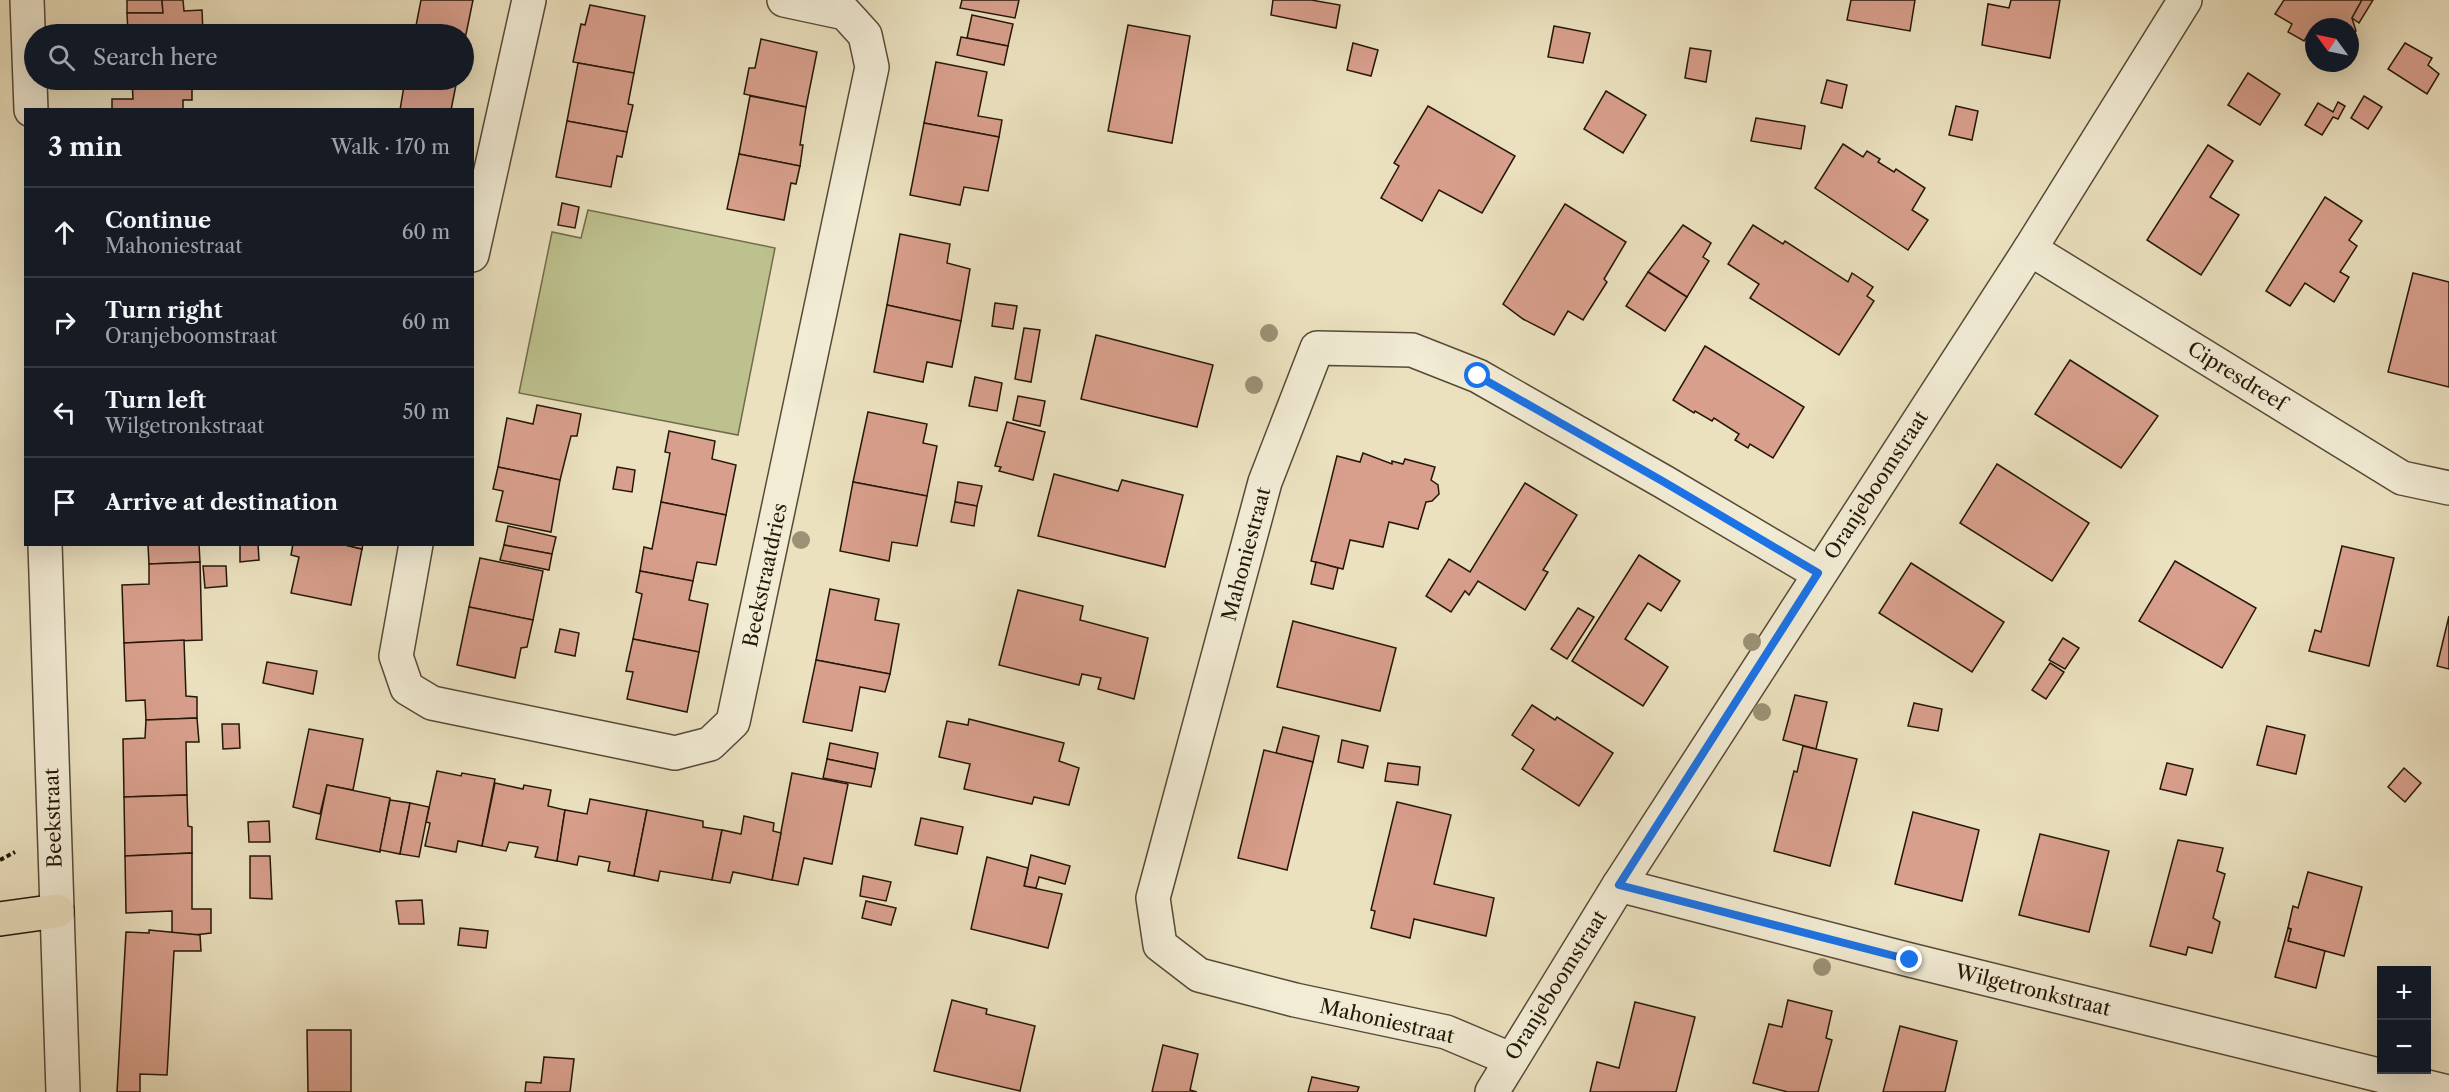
<!DOCTYPE html>
<meta charset="utf-8">
<style>
body{margin:0;font-family:"Libre Caslon Text",serif;background:#20242c;color:#f1f3f6}
.controls{position:absolute;right:18px;bottom:18px;display:grid;overflow:hidden;border-radius:0px;box-shadow:0 6px 24px #0002}
.controls button{width:54px;height:54px;display:grid;place-items:center;padding:0;border:0;border-bottom:2px solid #363941;background:#171b24;color:#f1f3f6;font:30px sans-serif}
.compass{position:absolute;left:2305px;top:18px;width:54px;height:54px;border-radius:50%;background:#171b24;box-shadow:0 6px 24px #0002;rotate:303deg}
.stop{position:absolute;width:18px;height:18px;margin:-14px;border:4px solid #1a73e8;border-radius:50%;background:#fff}
.stop.end{background:#1a73e8;border-color:#fff;box-shadow:0 2px 6px #0008}
.list{margin:0;padding:0;list-style:none}
h2{display:flex;justify-content:space-between;align-items:center;height:78px;margin:0;padding:0 24px;font-size:26px}
h2 small{font-size:20px;font-weight:400;color:#9ea1a6}
.list li{display:grid;grid-template-columns:39px 1fr auto;gap:18px;align-items:center;box-sizing:border-box;height:90px;padding:0 24px;border-top:2px solid #363941}
.list b{display:block;font-size:22px;white-space:nowrap}
.list p{margin:0;font-size:20px;white-space:nowrap;color:#9ea1a6}
.list em{font-size:20px;font-style:normal;color:#9ea1a6}
.icon{flex:none;width:33px;height:33px;fill:none;stroke:currentColor;stroke-width:2;stroke-linecap:round;stroke-linejoin:round}
.map{position:relative;flex:none;width:2449px;height:1092px;overflow:hidden}
.search{position:absolute;background:#171b24;box-shadow:0 6px 24px #0002;left:24px;top:24px;width:450px;height:66px;display:flex;align-items:center;gap:15px;box-sizing:border-box;padding:0 21px;border-radius:33px;color:#9ea1a6;font-size:22px}
.panel{position:absolute;background:#171b24;box-shadow:0 6px 24px #0002;left:24px;top:108px;width:450px;height:438px;border-radius:0px}
.map>svg:first-child{display:block}
.green{fill:#bdc18e;stroke:#716c4c;stroke-width:1.5}
.building{fill:#d89f8c;stroke:#251709;stroke-width:1.5}
.lines{fill:none;stroke-linecap:round;stroke-linejoin:round}
.minor-casing{stroke:#564a36;stroke-width:36}
.tertiary-casing{stroke:#564a36;stroke-width:36}
.trunk-casing{stroke:#251709;stroke-width:36}
.path{stroke:#251709;stroke-width:4;stroke-dasharray:4.5 3;stroke-linecap:butt}
.minor{stroke:#f2ecd5;stroke-width:33}
.tertiary{stroke:#f2ecd5;stroke-width:33}
.trunk{stroke:#ebe1bf;stroke-width:33}
.tree{fill:#9b9275}
.route{stroke:#1a73e8;stroke-width:8}
.labels{text-anchor:middle;dominant-baseline:central;stroke-width:5;stroke-linejoin:round;paint-order:stroke}
.street-label{font-size:20px;fill:#251709;stroke:#f2ecd5}
</style>
<div class="map">
<svg width="2449" height="1092" viewBox="0 0 2449 1092">
<rect width="100%" height="100%" fill="#ebe1bf"/>
<filter id="stains"><feTurbulence type="fractalNoise" baseFrequency=".00333" numOctaves="4"/><feColorMatrix values="0 0 0 0 .2 0 0 0 0 .09 0 0 0 0 .02 0 0 0 .5 -.17"/></filter>
<radialGradient id="worn" r=".72"><stop offset=".6" stop-color="#630" stop-opacity="0"/><stop offset="1" stop-color="#630" stop-opacity=".3"/></radialGradient>
<path class="green" d="M 588,210 L 775,248 L 738,435 L 519,393 L 552,232 L 581,238 Z"/>
<g class="building">
<path d="M 127,0 L 162,0 L 163,13 L 127,13 Z"/>
<path d="M 162,0 L 183,0 L 184,11 L 202,10 L 203,34 L 128,34 L 127,13 L 163,13 Z"/>
<path d="M 421,0 L 473,0 L 464,44 L 464,34 L 390,34 L 391,28 L 415,31 Z"/>
<path d="M 962,0 L 1019,0 L 1015,18 L 960,8 Z"/>
<path d="M 1273,0 L 1311,0 L 1340,5 L 1336,28 L 1271,15 Z"/>
<path d="M 1851,0 L 1915,0 L 1910,31 L 1847,20 Z"/>
<path d="M 2011,0 L 2060,0 L 2050,58 L 1982,45 L 1988,4 L 2009,8 Z"/>
<path d="M 2284,0 L 2362,0 L 2352,18 L 2356,31 L 2350,40 L 2350,27 L 2314,27 L 2314,36 L 2309,33 L 2304,41 L 2288,32 L 2292,24 L 2275,14 Z"/>
<path d="M 2362,0 L 2373,0 L 2359,23 L 2352,18 Z"/>
<path d="M 590,5 L 645,16 L 634,73 L 573,62 L 581,24 L 585,25 Z"/>
<path d="M 972,15 L 1013,24 L 1008,46 L 967,38 Z"/>
<path d="M 1128,25 L 1190,36 L 1172,143 L 1108,131 Z"/>
<path d="M 1554,26 L 1590,33 L 1583,63 L 1548,57 Z"/>
<path d="M 961,37 L 1008,46 L 1004,65 L 957,55 Z"/>
<path d="M 761,39 L 817,52 L 806,107 L 744,94 L 749,68 L 755,68 Z"/>
<path d="M 1353,43 L 1378,50 L 1371,76 L 1347,70 Z"/>
<path d="M 2405,43 L 2432,58 L 2428,65 L 2439,74 L 2427,94 L 2388,69 Z"/>
<path d="M 1690,48 L 1711,51 L 1706,82 L 1685,78 Z"/>
<path d="M 936,62 L 987,72 L 978,116 L 1002,120 L 999,137 L 924,123 Z"/>
<path d="M 578,63 L 634,73 L 628,104 L 633,105 L 627,132 L 567,121 Z"/>
<path d="M 2248,73 L 2280,94 L 2260,125 L 2228,105 Z"/>
<path d="M 132,80 L 192,80 L 192,100 L 183,100 L 183,110 L 112,110 L 112,99 L 133,99 Z"/>
<path d="M 405,80 L 457,80 L 451,110 L 400,110 Z"/>
<path d="M 1827,80 L 1847,85 L 1842,108 L 1821,103 Z"/>
<path d="M 1606,91 L 1646,115 L 1623,153 L 1584,129 Z"/>
<path d="M 750,96 L 806,107 L 800,145 L 803,145 L 800,166 L 739,154 Z"/>
<path d="M 2364,96 L 2382,107 L 2368,129 L 2351,118 Z"/>
<path d="M 2338,102 L 2345,106 L 2338,119 L 2333,117 L 2322,135 L 2305,125 L 2318,103 L 2333,112 Z"/>
<path d="M 1428,106 L 1515,156 L 1482,213 L 1439,190 L 1422,221 L 1381,198 L 1399,166 L 1394,163 Z"/>
<path d="M 1956,106 L 1978,111 L 1972,140 L 1949,135 Z"/>
<path d="M 1756,118 L 1805,126 L 1801,149 L 1751,141 Z"/>
<path d="M 567,121 L 627,132 L 622,157 L 617,156 L 611,187 L 556,177 Z"/>
<path d="M 924,123 L 999,137 L 988,191 L 964,187 L 960,205 L 910,195 Z"/>
<path d="M 1843,144 L 1863,157 L 1867,151 L 1880,159 L 1878,162 L 1894,172 L 1896,169 L 1925,188 L 1912,210 L 1928,220 L 1908,250 L 1815,188 Z"/>
<path d="M 2208,145 L 2233,161 L 2210,197 L 2239,215 L 2201,275 L 2147,240 Z"/>
<path d="M 739,154 L 800,166 L 796,184 L 791,183 L 784,220 L 727,209 Z"/>
<path d="M 2325,197 L 2362,221 L 2349,240 L 2357,246 L 2340,272 L 2349,277 L 2334,302 L 2305,283 L 2290,306 L 2266,291 Z"/>
<path d="M 562,203 L 579,207 L 575,228 L 558,225 Z"/>
<path d="M 1565,204 L 1626,242 L 1604,279 L 1607,282 L 1583,320 L 1568,311 L 1554,335 L 1523,319 L 1503,304 Z"/>
<path d="M 1683,225 L 1711,243 L 1703,257 L 1709,261 L 1687,297 L 1648,272 Z"/>
<path d="M 1753,225 L 1783,244 L 1785,241 L 1848,282 L 1852,273 L 1873,287 L 1867,296 L 1874,301 L 1839,355 L 1750,298 L 1759,284 L 1728,264 Z"/>
<path d="M 900,234 L 950,244 L 947,263 L 970,269 L 961,321 L 887,305 Z"/>
<path d="M 1648,272 L 1687,297 L 1665,331 L 1626,306 Z"/>
<path d="M 2413,273 L 2449,282 L 2449,387 L 2388,372 Z"/>
<path d="M 995,303 L 1017,306 L 1013,329 L 992,326 Z"/>
<path d="M 887,305 L 961,321 L 952,367 L 927,362 L 923,382 L 874,372 Z"/>
<path d="M 1024,328 L 1040,330 L 1031,382 L 1015,379 Z"/>
<path d="M 1096,335 L 1213,365 L 1197,427 L 1081,399 Z"/>
<path d="M 1705,346 L 1804,407 L 1773,458 L 1750,444 L 1748,448 L 1735,440 L 1739,434 L 1714,418 L 1712,421 L 1695,411 L 1694,413 L 1673,400 Z"/>
<path d="M 2070,360 L 2158,416 L 2121,468 L 2035,414 Z"/>
<path d="M 975,377 L 1002,383 L 997,411 L 969,406 Z"/>
<path d="M 1018,396 L 1045,401 L 1040,426 L 1013,420 Z"/>
<path d="M 537,405 L 581,414 L 577,436 L 571,436 L 560,480 L 498,467 L 507,418 L 533,424 Z"/>
<path d="M 868,412 L 927,424 L 923,443 L 937,446 L 927,496 L 853,482 Z"/>
<path d="M 1007,422 L 1045,432 L 1033,480 L 999,471 L 1001,467 L 995,466 Z"/>
<path d="M 669,431 L 715,441 L 712,459 L 736,465 L 726,515 L 661,502 L 670,453 L 665,452 Z"/>
<path d="M 1363,453 L 1392,464 L 1392,461 L 1403,464 L 1405,459 L 1435,467 L 1431,480 L 1438,485 L 1439,494 L 1432,501 L 1426,502 L 1418,529 L 1389,522 L 1383,547 L 1350,540 L 1343,569 L 1311,561 L 1337,456 L 1360,462 Z"/>
<path d="M 1997,464 L 2089,523 L 2052,581 L 1960,523 Z"/>
<path d="M 498,467 L 560,480 L 551,532 L 496,521 L 503,491 L 493,489 Z"/>
<path d="M 617,467 L 635,470 L 632,492 L 613,489 Z"/>
<path d="M 1054,474 L 1118,491 L 1122,480 L 1183,495 L 1165,567 L 1038,536 Z"/>
<path d="M 853,482 L 927,496 L 917,546 L 892,542 L 889,561 L 840,551 Z"/>
<path d="M 958,482 L 982,486 L 977,506 L 955,502 Z"/>
<path d="M 1525,483 L 1577,515 L 1543,570 L 1548,572 L 1525,610 L 1478,581 L 1469,595 L 1465,591 L 1451,612 L 1426,596 L 1449,559 L 1470,572 Z"/>
<path d="M 661,502 L 726,515 L 716,565 L 697,562 L 693,581 L 640,571 L 644,547 L 652,549 Z"/>
<path d="M 955,502 L 977,506 L 974,526 L 951,522 Z"/>
<path d="M 508,526 L 556,537 L 552,554 L 504,545 Z"/>
<path d="M 121,544 L 199,544 L 200,562 L 149,564 L 148,545 Z"/>
<path d="M 240,544 L 258,544 L 259,560 L 240,562 Z"/>
<path d="M 293,544 L 341,544 L 362,549 L 351,605 L 291,593 L 299,557 L 291,555 Z"/>
<path d="M 341,544 L 363,544 L 362,549 Z"/>
<path d="M 504,545 L 552,554 L 549,570 L 500,560 Z"/>
<path d="M 2342,546 L 2394,558 L 2369,666 L 2309,651 L 2315,630 L 2321,632 Z"/>
<path d="M 1639,555 L 1680,581 L 1661,611 L 1648,603 L 1625,639 L 1668,667 L 1643,706 L 1572,661 Z"/>
<path d="M 480,558 L 543,571 L 533,620 L 469,607 Z"/>
<path d="M 2175,561 L 2256,608 L 2222,668 L 2139,621 Z"/>
<path d="M 200,562 L 202,640 L 124,643 L 122,585 L 149,584 L 149,564 Z"/>
<path d="M 1316,562 L 1338,568 L 1333,589 L 1311,584 Z"/>
<path d="M 1911,563 L 2004,622 L 1972,672 L 1879,613 Z"/>
<path d="M 203,566 L 226,566 L 227,586 L 205,588 Z"/>
<path d="M 640,571 L 693,581 L 689,600 L 708,604 L 699,652 L 633,639 L 642,594 L 636,592 Z"/>
<path d="M 830,589 L 879,599 L 875,620 L 899,624 L 890,674 L 816,660 Z"/>
<path d="M 1018,590 L 1083,606 L 1080,620 L 1148,638 L 1134,699 L 1098,689 L 1101,678 L 1082,674 L 1079,685 L 999,665 Z"/>
<path d="M 469,607 L 533,620 L 527,647 L 521,648 L 515,678 L 457,665 Z"/>
<path d="M 1578,608 L 1594,617 L 1567,659 L 1551,649 Z"/>
<path d="M 2449,616 L 2449,669 L 2437,666 Z"/>
<path d="M 1293,621 L 1396,648 L 1380,711 L 1277,687 Z"/>
<path d="M 560,629 L 579,633 L 575,656 L 555,652 Z"/>
<path d="M 2063,638 L 2079,648 L 2065,669 L 2049,660 Z"/>
<path d="M 633,639 L 699,652 L 687,712 L 627,699 L 633,672 L 626,671 Z"/>
<path d="M 184,640 L 186,696 L 197,697 L 197,718 L 146,720 L 145,700 L 126,701 L 124,643 Z"/>
<path d="M 816,660 L 890,674 L 885,692 L 860,687 L 852,731 L 803,722 Z"/>
<path d="M 267,662 L 317,671 L 313,694 L 263,683 Z"/>
<path d="M 2050,663 L 2064,672 L 2046,699 L 2032,690 Z"/>
<path d="M 1795,695 L 1827,702 L 1816,749 L 1783,740 Z"/>
<path d="M 1914,703 L 1942,709 L 1938,731 L 1908,726 Z"/>
<path d="M 1532,705 L 1555,720 L 1557,717 L 1613,753 L 1579,806 L 1522,769 L 1534,750 L 1512,735 Z"/>
<path d="M 197,718 L 199,742 L 186,742 L 187,795 L 124,797 L 123,739 L 145,738 L 146,720 Z"/>
<path d="M 969,719 L 1064,743 L 1059,761 L 1079,768 L 1069,805 L 1034,797 L 1032,804 L 964,789 L 970,764 L 939,757 L 947,721 L 968,725 Z"/>
<path d="M 222,724 L 239,724 L 240,748 L 223,749 Z"/>
<path d="M 2267,726 L 2305,735 L 2296,774 L 2257,765 Z"/>
<path d="M 1283,727 L 1319,736 L 1313,762 L 1276,753 Z"/>
<path d="M 309,729 L 363,739 L 353,790 L 327,785 L 320,814 L 293,807 Z"/>
<path d="M 1342,740 L 1368,746 L 1363,768 L 1338,762 Z"/>
<path d="M 830,743 L 878,753 L 875,769 L 827,759 Z"/>
<path d="M 1803,746 L 1857,759 L 1830,866 L 1774,851 L 1794,771 L 1797,772 Z"/>
<path d="M 1264,750 L 1313,762 L 1287,870 L 1238,858 Z"/>
<path d="M 827,759 L 875,769 L 871,787 L 823,778 Z"/>
<path d="M 1388,763 L 1420,767 L 1418,785 L 1385,781 Z"/>
<path d="M 2167,763 L 2193,769 L 2186,795 L 2160,789 Z"/>
<path d="M 2404,768 L 2421,783 L 2405,802 L 2388,787 Z"/>
<path d="M 437,771 L 461,776 L 462,773 L 495,779 L 482,846 L 458,841 L 456,852 L 425,846 L 430,823 L 426,822 Z"/>
<path d="M 792,773 L 848,784 L 832,864 L 804,858 L 798,885 L 772,880 Z"/>
<path d="M 495,783 L 523,789 L 524,785 L 551,790 L 548,806 L 565,810 L 557,861 L 535,857 L 538,847 L 509,842 L 506,851 L 482,846 Z"/>
<path d="M 327,785 L 390,798 L 380,852 L 316,839 Z"/>
<path d="M 187,795 L 188,826 L 192,827 L 192,853 L 125,856 L 124,797 Z"/>
<path d="M 590,799 L 647,810 L 634,876 L 608,871 L 610,862 L 579,856 L 577,865 L 557,861 L 565,810 L 587,814 Z"/>
<path d="M 390,800 L 410,803 L 400,854 L 380,850 Z"/>
<path d="M 1397,802 L 1451,815 L 1434,884 L 1494,898 L 1486,936 L 1414,919 L 1410,938 L 1371,928 L 1375,911 L 1371,910 Z"/>
<path d="M 410,803 L 429,807 L 419,857 L 400,854 Z"/>
<path d="M 647,810 L 703,821 L 703,827 L 722,830 L 712,880 L 660,871 L 658,881 L 634,876 Z"/>
<path d="M 1913,812 L 1979,830 L 1962,901 L 1895,884 Z"/>
<path d="M 744,816 L 774,823 L 773,831 L 781,833 L 772,880 L 733,872 L 730,883 L 712,880 L 722,830 L 741,834 Z"/>
<path d="M 921,818 L 963,827 L 957,854 L 915,845 Z"/>
<path d="M 269,821 L 270,842 L 249,842 L 248,822 Z"/>
<path d="M 2040,834 L 2109,851 L 2089,932 L 2019,915 Z"/>
<path d="M 2178,840 L 2223,848 L 2217,871 L 2225,874 L 2213,918 L 2220,922 L 2212,953 L 2188,947 L 2186,955 L 2150,946 Z"/>
<path d="M 192,853 L 192,909 L 211,909 L 211,933 L 194,935 L 172,933 L 172,911 L 126,913 L 125,856 Z"/>
<path d="M 1031,855 L 1070,866 L 1065,884 L 1039,877 L 1036,888 L 1024,886 Z"/>
<path d="M 250,856 L 270,856 L 272,899 L 250,898 Z"/>
<path d="M 987,857 L 1028,868 L 1024,886 L 1062,894 L 1048,948 L 971,929 Z"/>
<path d="M 2308,872 L 2362,887 L 2344,956 L 2288,941 L 2291,929 L 2288,928 L 2293,906 L 2298,908 Z"/>
<path d="M 863,876 L 891,882 L 886,901 L 860,896 Z"/>
<path d="M 422,900 L 424,924 L 399,924 L 396,901 Z"/>
<path d="M 866,901 L 896,908 L 891,925 L 862,918 Z"/>
<path d="M 460,928 L 488,931 L 486,948 L 458,945 Z"/>
<path d="M 2288,928 L 2291,929 L 2288,941 L 2325,951 L 2316,988 L 2275,977 Z"/>
<path d="M 149,930 L 200,935 L 201,951 L 174,951 L 167,1075 L 140,1074 L 140,1092 L 117,1092 L 126,932 L 149,933 Z"/>
<path d="M 952,1000 L 987,1009 L 986,1014 L 1035,1026 L 1020,1091 L 934,1071 Z"/>
<path d="M 1788,1000 L 1832,1011 L 1826,1038 L 1832,1040 L 1818,1092 L 1788,1092 L 1753,1083 L 1769,1024 L 1782,1027 Z"/>
<path d="M 1635,1002 L 1695,1017 L 1676,1092 L 1590,1092 L 1597,1062 L 1619,1068 Z"/>
<path d="M 1900,1026 L 1957,1041 L 1945,1092 L 1883,1092 Z"/>
<path d="M 307,1030 L 351,1030 L 351,1092 L 308,1092 Z"/>
<path d="M 1163,1045 L 1198,1054 L 1190,1090 L 1197,1092 L 1152,1092 Z"/>
<path d="M 544,1057 L 574,1059 L 570,1092 L 525,1092 L 526,1082 L 541,1083 Z"/>
<path d="M 1312,1077 L 1359,1087 L 1357,1092 L 1308,1092 Z"/>
</g>
<g class="lines">
<g class="minor-casing">
<g id="minor">
<path d="M 2030,249 L 2402,478 L 2449,488"/>
<path d="M 472,255 L 529,0"/>
<path d="M 416,544 L 396,656 L 407,688 L 432,703 L 675,753 L 710,744 L 733,722 L 872,67 L 865,35 L 845,13 L 784,0"/>
<path d="M 1619,885 L 1910,960 L 2448,1092"/>
<path d="M 1510,1059 L 1446,1032 L 1295,1000 L 1199,975 L 1160,945 L 1153,898 L 1265,482 L 1317,348 L 1412,350 L 1478,376 L 1664,482 L 1818,573"/>
<path d="M 1492,1092 L 1619,885 L 2030,249 L 2185,0"/>
</g>
</g>
<g class="tertiary-casing">
<g id="tertiary">
<path d="M 27,0 L 31,110"/>
<path d="M 45,544 L 63,1092"/>
</g>
</g>
<g class="trunk-casing">
<path id="trunk" d="M 0,919 L 57,911"/>
</g>
<path class="path" d="M 0,860 L 15,852"/>
<use href="#minor" class="minor"/>
<use href="#tertiary" class="tertiary"/>
<use href="#trunk" class="trunk"/>
</g>
<g class="tree">
<circle cx="1269" cy="333" r="9"/>
<circle cx="1254" cy="385" r="9"/>
<circle cx="801" cy="540" r="9"/>
<circle cx="1752" cy="642" r="9"/>
<circle cx="1762" cy="712" r="9"/>
<circle cx="1822" cy="967" r="9"/>
</g>
<g class="lines">
<path class="route" d="M 1478,376 L 1664,482 L 1818,573 L 1619,885 L 1910,960"/>
</g>
<g class="labels">
<g class="street-label">
<text transform="translate(2237 376) rotate(32)">Cipresdreef</text>
<text transform="translate(1876 485) rotate(-57)">Oranjeboomstraat</text>
<text transform="translate(1246 554) rotate(-75)">Mahoniestraat</text>
<text transform="translate(765 575) rotate(-78)">Beekstraatdries</text>
<text transform="translate(53 818) rotate(-92)">Beekstraat</text>
<text transform="translate(1556 985) rotate(-58)">Oranjeboomstraat</text>
<text transform="translate(2033 990) rotate(14)">Wilgetronkstraat</text>
<text transform="translate(1387 1021) rotate(13)">Mahoniestraat</text>
</g>
</g>
<rect width="100%" height="100%" filter="url(#stains)"/>
<rect width="100%" height="100%" fill="url(#worn)"/>
</svg>
<div class="controls">
<button>+</button>
<button>−</button>
</div>
<svg class="compass" viewBox="-18 -18 36 36"><path d="M0-13l5 13h-10z" fill="#e53935"/><path d="M0 13l5-13h-10z" fill="#9ea1a6"/></svg>
<div class="stop" style="left:1478px;top:376px"></div>
<div class="stop end" style="left:1910px;top:960px"></div>
<div class="search"><svg class="icon" aria-label="search" viewBox="0 0 24 24"><circle cx="10" cy="10" r="6"/><path d="M15 15l6 6"/></svg>Search here</div>
<section class="panel">
<h2>3 min<small>Walk · 170 m</small></h2>
<ul class="list">
<li><svg class="icon" aria-label="ahead" viewBox="0 0 24 24"><path d="M12 20V5M6 11l6-6 6 6"/></svg><div><b>Continue</b><p>Mahoniestraat</p></div><em>60 m</em></li>
<li><svg class="icon" aria-label="right" viewBox="0 0 24 24"><path d="M7 20v-9h11M14 6l5 5-5 5"/></svg><div><b>Turn right</b><p>Oranjeboomstraat</p></div><em>60 m</em></li>
<li><svg class="icon" aria-label="left" viewBox="0 0 24 24"><path d="M17 20v-9H6M10 6l-5 5 5 5"/></svg><div><b>Turn left</b><p>Wilgetronkstraat</p></div><em>50 m</em></li>
<li><svg class="icon" aria-label="arrive" viewBox="0 0 24 24"><path d="M6 21V4h12l-3 4 3 4H6"/></svg><div><b>Arrive at destination</b></div></li>
</ul>
</section>
</div>
